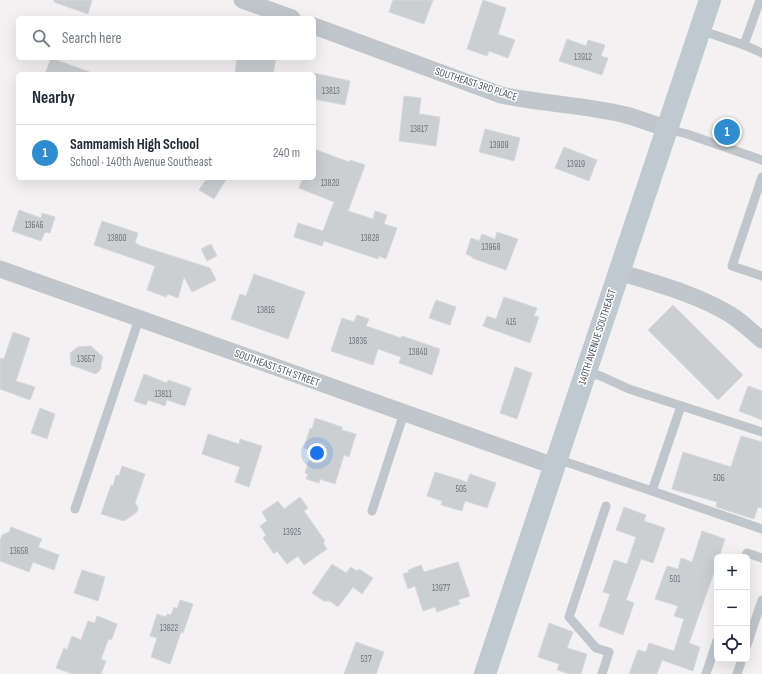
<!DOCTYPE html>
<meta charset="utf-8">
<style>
body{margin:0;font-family:"Sofia Sans Condensed",sans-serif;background:#f2f2f3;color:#1f2937}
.controls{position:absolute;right:12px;bottom:12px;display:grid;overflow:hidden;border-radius:6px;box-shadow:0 4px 16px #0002}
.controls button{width:36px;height:36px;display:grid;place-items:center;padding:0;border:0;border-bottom:1px solid #e0e1e3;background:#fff;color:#1f2937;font:20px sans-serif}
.you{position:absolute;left:317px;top:453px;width:14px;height:14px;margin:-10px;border:3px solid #fff;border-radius:50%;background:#1a73e8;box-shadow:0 0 0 6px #1a73e833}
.badge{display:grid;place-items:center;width:26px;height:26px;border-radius:50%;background:#2f8dcf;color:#fff;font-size:13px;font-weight:700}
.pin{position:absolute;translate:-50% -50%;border:2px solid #fff;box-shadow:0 1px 4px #0006}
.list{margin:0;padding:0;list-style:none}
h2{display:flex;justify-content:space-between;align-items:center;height:52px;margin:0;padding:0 16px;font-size:17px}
h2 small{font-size:13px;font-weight:400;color:#747a83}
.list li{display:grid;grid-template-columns:26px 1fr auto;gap:12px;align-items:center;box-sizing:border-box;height:56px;padding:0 16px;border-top:1px solid #e0e1e3}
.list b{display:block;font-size:15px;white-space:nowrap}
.list p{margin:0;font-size:13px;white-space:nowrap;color:#747a83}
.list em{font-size:13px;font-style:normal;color:#747a83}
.icon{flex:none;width:22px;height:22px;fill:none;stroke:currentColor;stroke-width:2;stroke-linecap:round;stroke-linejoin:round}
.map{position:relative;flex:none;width:762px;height:674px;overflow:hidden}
.search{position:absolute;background:#fff;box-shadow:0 4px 16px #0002;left:16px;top:16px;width:300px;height:44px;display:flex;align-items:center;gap:10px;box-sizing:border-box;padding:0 14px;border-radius:6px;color:#747a83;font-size:15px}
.panel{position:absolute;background:#fff;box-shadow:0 4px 16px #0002;left:16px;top:72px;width:300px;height:108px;border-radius:6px}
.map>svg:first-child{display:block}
.building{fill:#cccfd2;stroke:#d6d8dc}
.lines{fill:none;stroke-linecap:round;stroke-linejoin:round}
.lane{stroke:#bfc7cc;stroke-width:9}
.street{stroke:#bfc7cc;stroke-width:17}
.secondary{stroke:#bfcad0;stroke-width:22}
.labels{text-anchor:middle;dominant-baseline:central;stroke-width:3;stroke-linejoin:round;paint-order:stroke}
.number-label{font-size:9px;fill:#6b757a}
.street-label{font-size:11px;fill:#4b575c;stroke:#fff}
</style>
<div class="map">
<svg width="762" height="674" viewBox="0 0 762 674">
<rect width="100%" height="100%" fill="#f3f1f2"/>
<g class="building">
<path d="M 54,0 L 92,0 L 88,14 L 54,2 Z"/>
<path d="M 393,0 L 433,0 L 424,24 L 389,12 Z"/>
<path d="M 483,0 L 506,8 L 498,34 L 515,40 L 508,58 L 489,51 L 487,56 L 467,49 Z"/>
<path d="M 567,39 L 586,46 L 588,40 L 605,45 L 601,56 L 608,58 L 602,75 L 559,61 Z"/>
<path d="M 51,58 L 92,73 L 92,74 L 45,74 Z"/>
<path d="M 237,58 L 276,58 L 273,74 L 252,72 L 251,74 L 235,74 Z"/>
<path d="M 314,73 L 350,81 L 345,105 L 314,99 Z"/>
<path d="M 404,96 L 421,98 L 419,114 L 440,117 L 436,146 L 399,141 Z"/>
<path d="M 485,129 L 520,138 L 514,161 L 479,152 Z"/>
<path d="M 564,147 L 597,160 L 589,181 L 555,168 Z"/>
<path d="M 314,149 L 349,162 L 350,160 L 365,165 L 348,211 L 373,219 L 375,211 L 387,215 L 384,224 L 397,228 L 386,259 L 379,256 L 378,259 L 324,241 L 322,246 L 294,237 L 298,223 L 323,231 L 334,202 L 299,188 L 303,178 L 314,178 Z"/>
<path d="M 207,178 L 227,178 L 214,199 L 199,190 Z"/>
<path d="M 19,210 L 41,218 L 42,213 L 55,217 L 50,233 L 45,232 L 41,241 L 12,231 Z"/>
<path d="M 102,221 L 138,233 L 135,243 L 141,246 L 210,268 L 216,280 L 192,292 L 184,277 L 178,298 L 168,294 L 166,297 L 147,290 L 155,266 L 94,245 Z"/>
<path d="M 497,232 L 518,239 L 506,270 L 472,258 L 473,257 L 466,254 L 471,238 L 479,241 L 482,234 L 495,239 Z"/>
<path d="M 211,244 L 217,256 L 207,261 L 201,249 Z"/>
<path d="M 254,274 L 305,292 L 288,339 L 231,319 L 240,294 L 246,296 Z"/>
<path d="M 504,297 L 537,308 L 534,316 L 539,317 L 530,343 L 483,326 L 487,316 L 496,319 Z"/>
<path d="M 436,300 L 456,307 L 450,325 L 429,318 Z"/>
<path d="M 673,305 L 743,375 L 718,400 L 648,330 Z"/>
<path d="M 357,315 L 369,319 L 366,326 L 401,338 L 402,336 L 440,349 L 432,375 L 399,363 L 401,357 L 378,349 L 373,365 L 331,351 L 342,318 L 354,322 Z"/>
<path d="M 13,332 L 30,338 L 16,381 L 35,387 L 30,400 L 0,389 L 0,358 L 4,359 Z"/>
<path d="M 91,346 L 103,357 L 101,364 L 101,369 L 96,374 L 71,365 L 70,353 L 78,347 Z"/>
<path d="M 515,367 L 532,373 L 517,419 L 500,413 Z"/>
<path d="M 144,374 L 167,383 L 168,380 L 191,388 L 185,406 L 167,400 L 165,406 L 148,400 L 146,405 L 134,401 Z"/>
<path d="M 748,386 L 762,391 L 762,420 L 739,411 Z"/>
<path d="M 40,408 L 55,414 L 47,439 L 31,433 Z"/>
<path d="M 315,418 L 342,427 L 342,430 L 356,434 L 349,457 L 344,455 L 335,484 L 320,479 L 319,483 L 306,479 L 308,474 L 305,473 L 312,451 L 304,448 L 310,428 L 312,429 Z"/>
<path d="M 208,434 L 239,444 L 240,439 L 262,446 L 249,487 L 235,482 L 240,467 L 202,454 Z"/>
<path d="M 741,436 L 762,442 L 762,508 L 758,507 L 754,519 L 716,507 L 717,502 L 672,489 L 683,452 L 731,467 Z"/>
<path d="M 122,466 L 145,474 L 135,503 L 138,507 L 137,512 L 124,521 L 101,514 L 111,485 L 113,486 L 116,475 L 119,476 Z"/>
<path d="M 435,472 L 467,482 L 470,474 L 496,483 L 487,508 L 465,501 L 462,511 L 441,505 L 442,501 L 427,496 Z"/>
<path d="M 300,497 L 308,508 L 304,511 L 325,541 L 323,543 L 327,549 L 304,565 L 298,556 L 287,564 L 277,551 L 274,554 L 263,538 L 266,535 L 260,526 L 267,521 L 262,512 L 278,501 L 284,509 Z"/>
<path d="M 624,507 L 646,515 L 644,521 L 665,528 L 653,563 L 641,559 L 626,600 L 634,603 L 623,635 L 599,626 L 610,594 L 603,592 L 614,560 L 627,564 L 636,537 L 616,530 Z"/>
<path d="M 11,527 L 42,539 L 38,547 L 59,555 L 54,570 L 33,562 L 29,572 L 0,561 L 0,541 L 2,535 L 9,532 Z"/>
<path d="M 702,531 L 725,539 L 719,557 L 717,557 L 717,564 L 689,643 L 700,647 L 693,671 L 662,660 L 657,674 L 629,674 L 638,650 L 646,652 L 649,643 L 674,651 L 684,619 L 674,616 L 678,606 L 655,599 L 667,566 L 678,569 L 681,558 L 692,562 Z"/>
<path d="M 458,562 L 470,596 L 458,600 L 460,604 L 437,612 L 435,607 L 423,611 L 415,586 L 408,589 L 403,574 L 409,572 L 408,570 L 421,565 L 424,572 Z"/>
<path d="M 332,564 L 346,573 L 351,567 L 357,571 L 359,569 L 373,578 L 362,594 L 353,587 L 338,607 L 330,601 L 324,601 L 312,593 Z"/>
<path d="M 82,570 L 105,577 L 98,601 L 74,593 Z"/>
<path d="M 180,600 L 193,604 L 183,633 L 181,632 L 170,664 L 151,657 L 157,638 L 150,636 L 157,614 L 166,617 L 167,614 L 171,615 L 174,607 L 177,609 Z"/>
<path d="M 97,616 L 117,624 L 112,639 L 108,640 L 101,659 L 106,661 L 101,674 L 73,674 L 56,668 L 64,648 L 67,650 L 72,636 L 81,640 L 88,621 L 95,623 Z"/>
<path d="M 549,623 L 573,632 L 567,648 L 587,654 L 581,674 L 570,674 L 557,670 L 559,664 L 538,657 Z"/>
<path d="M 356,642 L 384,652 L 376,674 L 344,674 Z"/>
</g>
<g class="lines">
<g class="lane">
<path d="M 700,30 L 744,45 L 762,53"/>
<path d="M 744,45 L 760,0"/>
<path d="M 667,129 L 687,134 L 762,160"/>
<path d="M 762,177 L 732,266 L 762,276"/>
<path d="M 586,371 L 603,377 L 629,389 L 762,432"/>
<path d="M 681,406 L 652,491 L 762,529"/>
<path d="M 557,459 L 652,491"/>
<path d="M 75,509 L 139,319"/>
<path d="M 372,511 L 404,413"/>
<path d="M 745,557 L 747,553 L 762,558"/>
<path d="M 747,645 L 762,600"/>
<path d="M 602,674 L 609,652 L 596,648 L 569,617 L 606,506"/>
<path d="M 706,674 L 717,641"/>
<path d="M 737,674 L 742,659"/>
</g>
<g class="street">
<path d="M 242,0 L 292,18"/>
<path d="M 314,26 L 501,95 C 542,104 585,105 626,115 C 640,119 653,124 667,129"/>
<path d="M 0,269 L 554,466"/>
<path d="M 619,272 C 657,284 697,294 731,315 C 742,322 752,332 762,340"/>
</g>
<path class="secondary" d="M 485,674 L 710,0"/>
</g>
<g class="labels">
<g class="number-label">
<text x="583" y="57">13912</text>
<text x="331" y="91">13813</text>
<text x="419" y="129">13817</text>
<text x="499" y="145">13909</text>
<text x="576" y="164">13919</text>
<text x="330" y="183">13820</text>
<text x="34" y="225">13646</text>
<text x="117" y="238">13800</text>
<text x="370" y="238">13828</text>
<text x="491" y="247">13968</text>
<text x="266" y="310">13816</text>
<text x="511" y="322">415</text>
<text x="358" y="341">13836</text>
<text x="418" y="352">13840</text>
<text x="86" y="359">13657</text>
<text x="163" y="394">13811</text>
<text x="719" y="478">506</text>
<text x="461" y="489">505</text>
<text x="292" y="532">13925</text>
<text x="19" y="551">13658</text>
<text x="675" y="579">501</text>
<text x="441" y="588">13977</text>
<text x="169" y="628">13822</text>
<text x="366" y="659">537</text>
</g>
<g class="street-label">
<text transform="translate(476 84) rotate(18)">SOUTHEAST 3RD PLACE</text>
<text transform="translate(597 337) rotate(-72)">140TH AVENUE SOUTHEAST</text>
<text transform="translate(277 368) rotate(20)">SOUTHEAST 5TH STREET</text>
</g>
</g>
</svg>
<div class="controls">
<button>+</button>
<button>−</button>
<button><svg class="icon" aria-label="locate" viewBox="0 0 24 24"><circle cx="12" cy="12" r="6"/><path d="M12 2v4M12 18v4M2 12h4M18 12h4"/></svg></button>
</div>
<div class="you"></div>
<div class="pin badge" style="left:727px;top:132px">1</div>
<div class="search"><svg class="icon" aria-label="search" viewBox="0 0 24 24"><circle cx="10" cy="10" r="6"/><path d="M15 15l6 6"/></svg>Search here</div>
<section class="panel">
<h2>Nearby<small></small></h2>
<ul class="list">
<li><span class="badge">1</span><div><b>Sammamish High School</b><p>School · 140th Avenue Southeast</p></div><em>240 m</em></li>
</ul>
</section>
</div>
